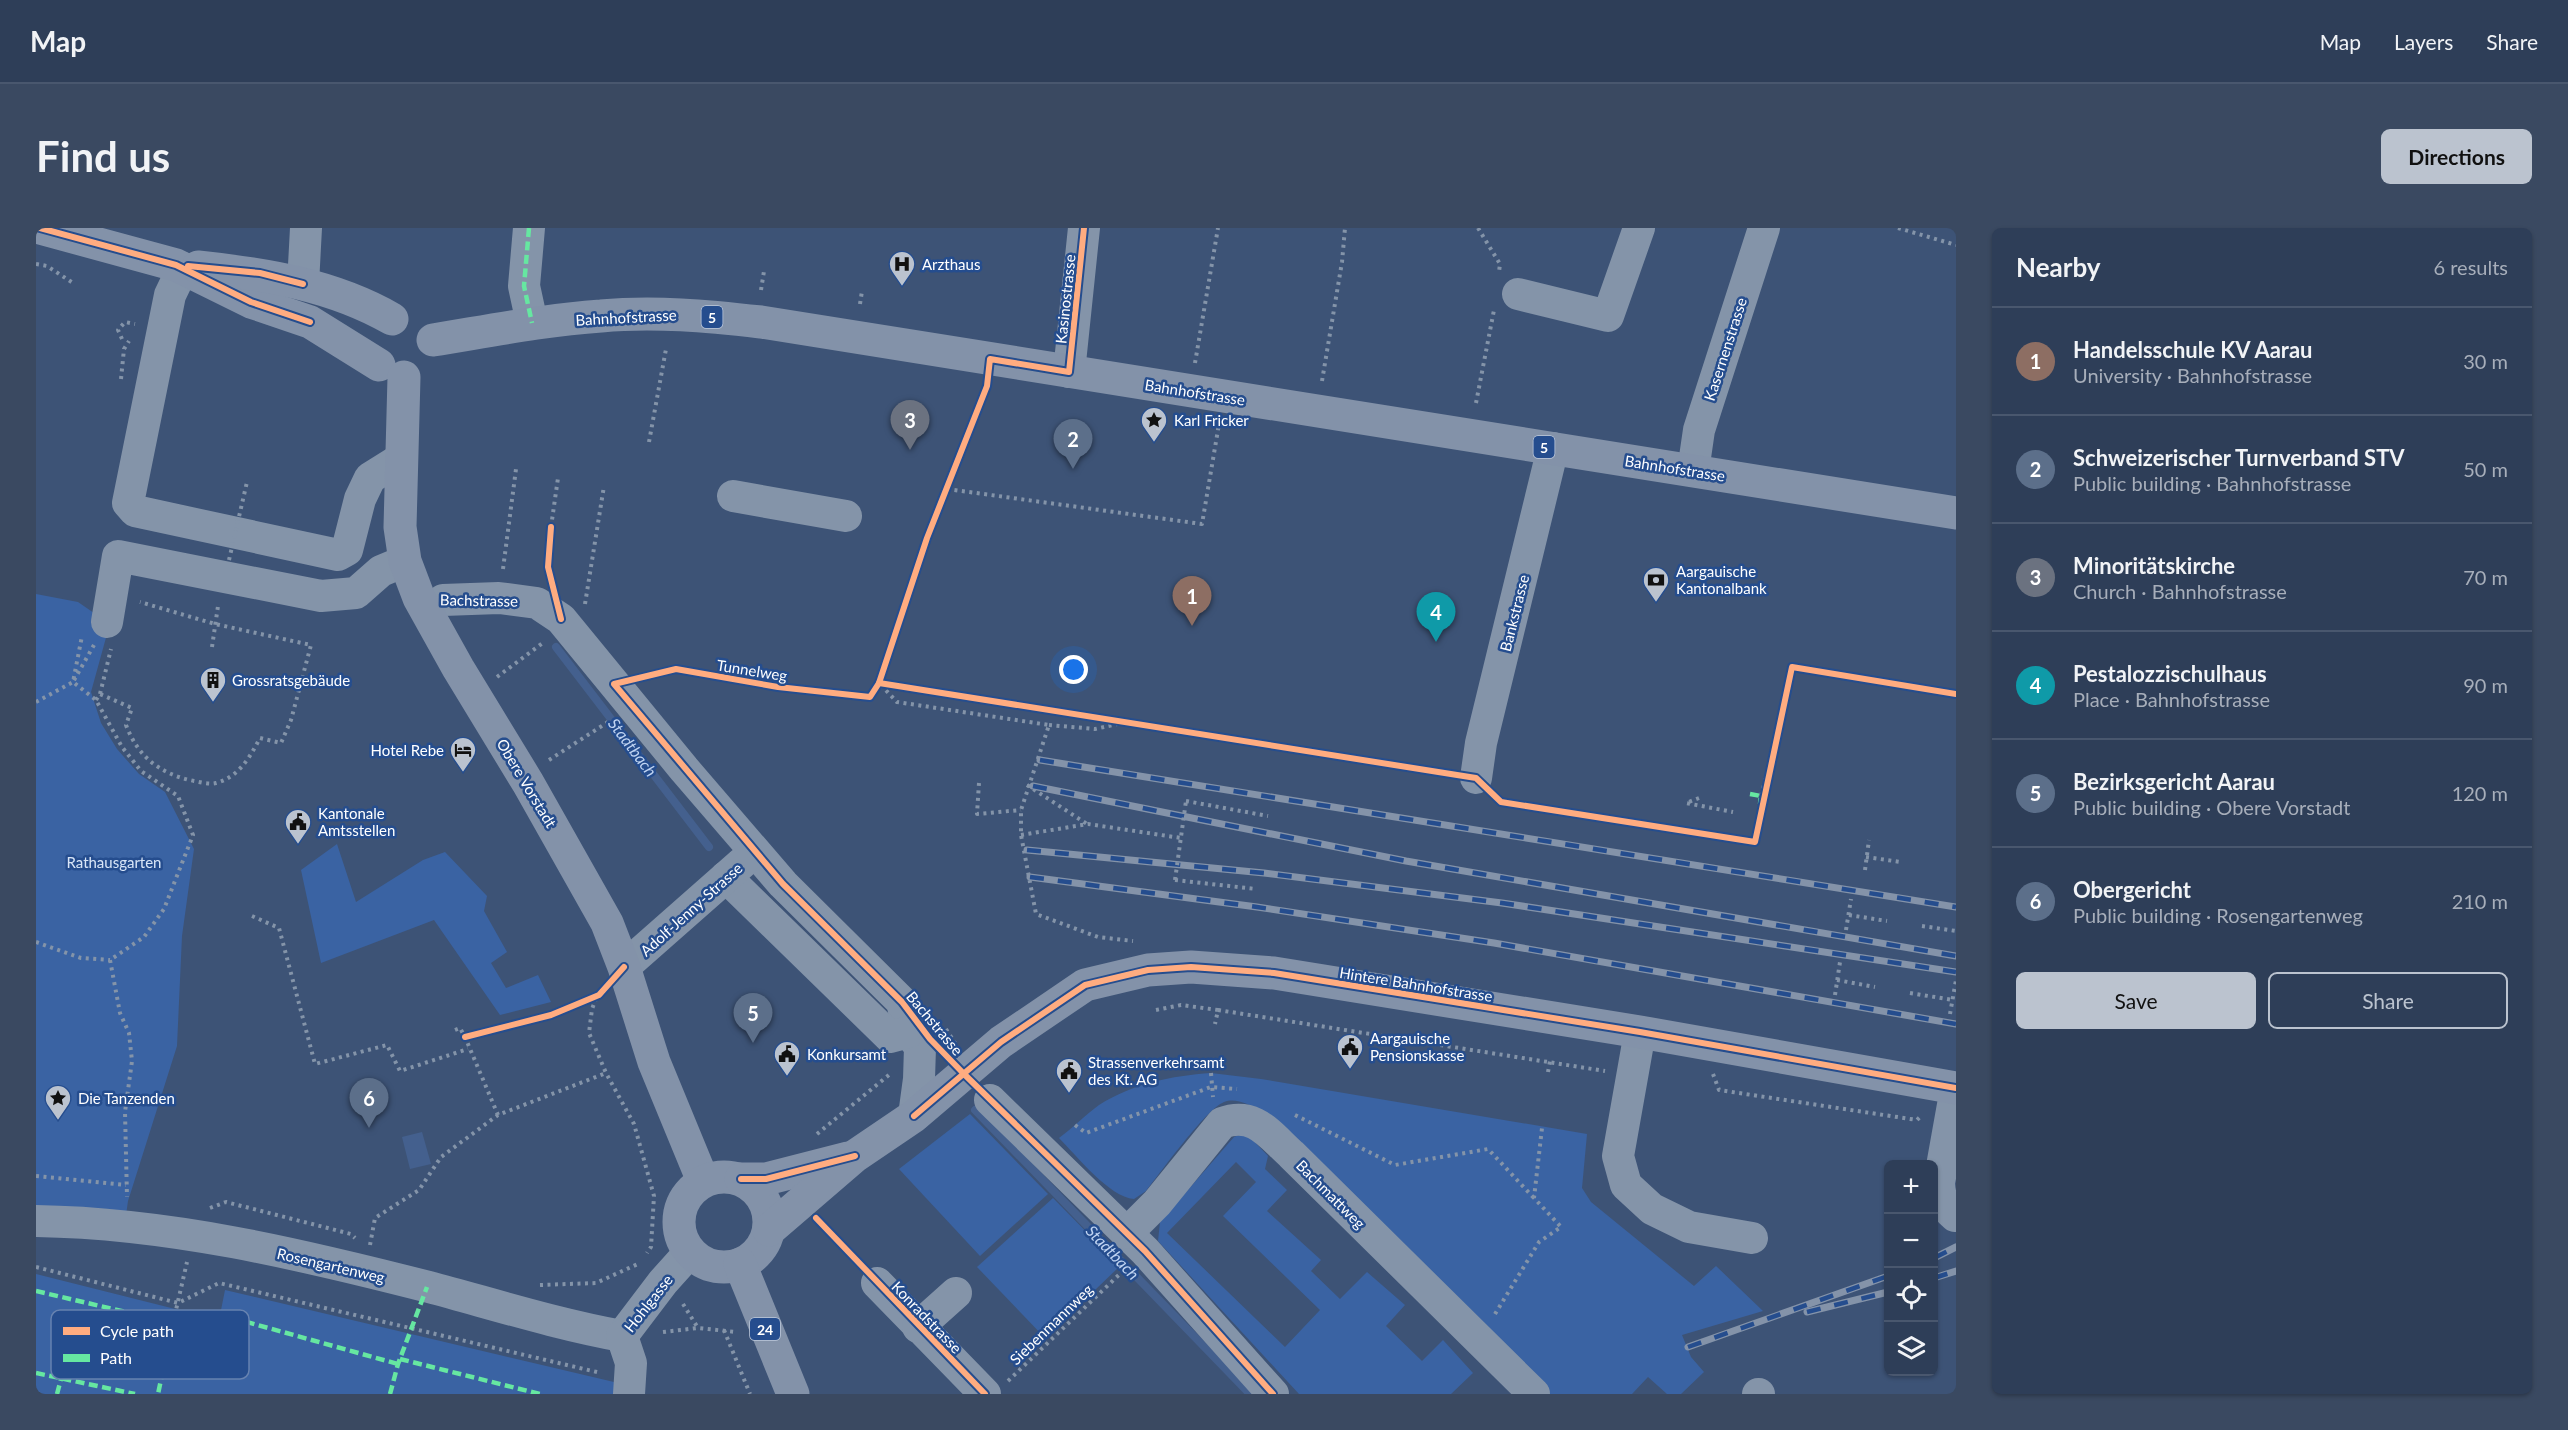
<!DOCTYPE html>
<meta charset="utf-8">
<style>
body{margin:0;font-family:Lato,sans-serif;background:#3a4961;color:#f1f3f6}
.controls{position:absolute;right:18px;bottom:18px;display:grid;overflow:hidden;border-radius:9px;box-shadow:0 2px 4px #0004}
.controls button{width:54px;height:54px;display:grid;place-items:center;padding:0;border:0;border-bottom:2px solid #49576e;background:#2e3e58;color:#f1f3f6;font:30px sans-serif}
.you{position:absolute;left:1038px;top:442px;width:21px;height:21px;margin:-15px;border:4px solid #fff;border-radius:50%;background:#1a73e8;box-shadow:0 0 0 9px #1a73e833}
.badge{display:grid;place-items:center;width:39px;height:39px;border-radius:50%;background:#bbc3cf;color:#fff;font-size:20px;font-weight:700}
.pin{position:absolute;translate:-50% -50px;filter:drop-shadow(0 2px 3px #0008)}
.pin::after{content:'';position:absolute;top:32px;width:21px;height:18px;background:inherit;clip-path:polygon(0 0,100% 0,50% 100%)}
.list{margin:0;padding:0;list-style:none}
h2{display:flex;justify-content:space-between;align-items:center;height:78px;margin:0;padding:0 24px;font-size:26px}
h2 small{font-size:20px;font-weight:400;color:#a7aeba}
.list li{display:grid;grid-template-columns:39px 1fr auto;gap:18px;align-items:center;box-sizing:border-box;height:108px;padding:0 24px;border-top:2px solid #49576e}
.list b{display:block;font-size:22px;white-space:nowrap}
.list p{margin:0;font-size:20px;white-space:nowrap;color:#a7aeba}
.list em{font-size:20px;font-style:normal;color:#a7aeba}
.actions{display:flex;gap:12px;padding:18px 24px}
.actions a{flex:1;padding:14px 0;border:2px solid #bbc3cf;border-radius:9px;text-align:center;font-size:21px;color:#bbc3cf}
.actions .main{background:#bbc3cf;color:#111}
.icon{flex:none;width:33px;height:33px;fill:none;stroke:currentColor;stroke-width:2;stroke-linecap:round;stroke-linejoin:round}
.map{position:relative;flex:none;width:1920px;height:1166px;overflow:hidden;border-radius:9px}
header{display:flex;align-items:center;gap:36px;box-sizing:border-box;height:84px;padding:0 30px;background:#2e3e58;border-bottom:2px solid #49576e}
header strong{font-size:28px}
nav{display:flex;gap:33px;margin-inline-start:auto;font-size:21px}
.intro{display:flex;align-items:center;justify-content:space-between;box-sizing:border-box;height:144px;padding:0 36px}
h1{margin:0;font-size:42px}
.button{padding:15px 27px;border-radius:9px;background:#bbc3cf;color:#111;font-size:21px;font-weight:700}
main{display:flex;gap:36px;padding:0 36px}
aside{flex:1;background:#2e3e58;border-radius:9px;box-shadow:0 2px 4px #0004}
.map>svg:first-child{display:block}
.green{fill:#3a63a3;fill-rule:evenodd}
.water{fill:#44608e}
.lines{fill:none;stroke-linecap:round;stroke-linejoin:round}
.stream{stroke:#44608e;stroke-width:8}
.path{stroke:#8494a9;stroke-width:4;stroke-dasharray:3 4.5;stroke-linecap:butt}
.minor{stroke:#8494a9;stroke-width:32}
.major{stroke:#8392a9;stroke-width:33}
.rail-casing{stroke:#8493a9;stroke-width:7}
.rail{stroke:#254d8e;stroke-width:4.5;stroke-dasharray:14;stroke-linecap:butt}
.path-bridge{stroke:#8494a9;stroke-width:4;stroke-dasharray:3 4.5;stroke-linecap:butt}
.quiet{stroke:#66e7a1;stroke-width:4.5;stroke-dasharray:9 4.5;stroke-linecap:butt}
.cycleway-casing{stroke:#254d8e;stroke-width:10}
.cycleway{stroke:#ffac80;stroke-width:6}
.labels{text-anchor:middle;dominant-baseline:central;stroke-width:5;stroke-linejoin:round;paint-order:stroke}
.shield{fill:#254d8e;stroke:#becadd;stroke-width:1.5}
.shield-label{font-size:14px;font-weight:bold;fill:#fff}
.poi-label{font-size:15px;fill:#fff;stroke:#254d8e;text-anchor:start}
.street-label{font-size:15px;fill:#fff;stroke:#254d8e}
.park-label{font-size:15px;fill:#d9e6f8;stroke:#254d8e}
.water-label{font-size:16px;font-style:italic;fill:#c0d4f2;stroke:#254d8e}
.key{fill:#254d8e;stroke:#6682b0;stroke-width:1.5}
.key-label{font-size:16px;fill:#fff}
</style>
<header>
<strong>Map</strong>
<nav><a>Map</a><a>Layers</a><a>Share</a></nav>
</header>
<div class="intro"><h1>Find us</h1><a class="button">Directions</a></div>
<main>
<div class="map">
<svg width="1920" height="1166" viewBox="0 0 1920 1166">
<rect width="100%" height="100%" fill="#3d5376"/>
<g class="green">
<path d="M 0,366 L 42,374 L 71,394 L 71,406 L 55,464 L 65,495 L 81,521 L 103,546 L 129,564 L 158,621 L 146,708 L 141,818 L 92,973 L 90,987 L 0,978 Z"/>
<path d="M 301,616 L 320,674 L 387,632 L 409,624 L 451,668 L 448,683 L 471,724 L 455,735 L 470,760 L 502,747 L 515,774 L 464,787 L 398,692 L 285,735 L 265,642 Z"/>
<path d="M 1175,845 L 1225,851 L 1551,906 L 1546,960 L 1555,974 L 1658,1058 L 1680,1038 L 1727,1083 L 1646,1107 L 1655,1129 L 1668,1144 L 1645,1166 L 1631,1166 L 1612,1149 L 1596,1166 L 1510,1166 L 1224,882 C 1213,877 1200,869 1188,874 C 1169,882 1125,944 1110,963 L 1098,971 C 1073,969 1041,928 1023,910 C 1037,900 1049,887 1063,877 C 1098,855 1135,848 1175,845 Z"/>
<path d="M 934,886 L 1012,966 L 944,1028 L 863,941 Z"/>
<path d="M 1205,906 L 1212,907 L 1232,928 L 1229,941 L 1251,962 L 1231,983 L 1285,1032 L 1275,1043 L 1304,1071 L 1331,1044 L 1369,1077 L 1350,1098 L 1386,1133 L 1407,1112 L 1437,1145 L 1415,1166 L 1263,1166 L 1122,1013 L 1124,994 L 1198,909 ZM 1200,934 L 1220,954 L 1187,988 L 1284,1082 L 1249,1119 L 1131,1005 Z"/>
<path d="M 1017,970 L 1084,1038 L 1009,1110 L 941,1039 Z"/>
<path d="M 0,1046 L 183,1092 L 189,1062 L 578,1154 L 579,1166 L 0,1166 Z"/>
</g>
<path class="water" d="M 386,904 L 395,936 L 374,941 L 366,909 Z"/>
<g class="lines">
<g class="stream">
<path d="M 520,419 L 673,619"/>
<path d="M 939,882 L 1214,1166"/>
</g>
<g class="path">
<path d="M 1442,0 L 1464,36 L 1463,44"/>
<path d="M 1862,0 L 1920,17"/>
<path d="M 0,36 L 11,38 L 37,55"/>
<path d="M 725,62 L 728,43"/>
<path d="M 824,76 L 826,63"/>
<path d="M 86,111 L 82,102 L 89,94 L 99,96"/>
<path d="M 1159,135 L 1182,0"/>
<path d="M 85,151 L 88,121 L 93,113"/>
<path d="M 1286,153 L 1306,34 L 1309,0"/>
<path d="M 1440,175 L 1458,82"/>
<path d="M 613,214 L 630,121"/>
<path d="M 911,261 L 1166,296 L 1183,196"/>
<path d="M 515,299 L 522,250"/>
<path d="M 467,341 L 480,241"/>
<path d="M 549,376 L 568,258"/>
<path d="M 58,417 L 37,454 L 60,472 L 86,519 L 105,543 L 142,568 L 157,607 L 128,681 L 108,709 L 74,732 L 84,785 L 93,805 L 96,833 L 89,884 L 91,969"/>
<path d="M 176,419 L 182,378"/>
<path d="M 461,449 L 508,414"/>
<path d="M 609,449 L 640,441 L 742,459 L 834,469 L 843,455 L 861,474 L 1013,497 L 985,582 L 985,607 L 1000,686 L 1062,709 L 1097,713"/>
<path d="M 64,466 L 75,421"/>
<path d="M 60,472 L 64,466 L 96,480 L 90,497 C 102,529 124,546 158,553 C 164,554 174,557 180,555 C 203,549 214,529 224,510 L 245,515 L 255,492 L 275,417 L 179,396 L 104,374"/>
<path d="M 0,474 L 37,454 L 46,408"/>
<path d="M 1013,497 L 1059,501 L 1086,495"/>
<path d="M 513,532 L 572,494"/>
<path d="M 943,555 L 941,586 L 985,582"/>
<path d="M 991,557 L 1051,596"/>
<path d="M 1725,568 L 1732,542"/>
<path d="M 1663,570 L 1650,575 L 1697,584"/>
<path d="M 1150,573 L 1232,588"/>
<path d="M 985,607 L 1052,596 L 1145,610"/>
<path d="M 1830,629 L 1865,634"/>
<path d="M 1829,642 L 1833,612"/>
<path d="M 1139,652 L 1220,661"/>
<path d="M 1813,687 L 1851,693"/>
<path d="M 216,688 L 243,700 L 279,836 L 351,817 L 364,843 L 432,821"/>
<path d="M 1886,698 L 1920,703"/>
<path d="M 1810,702 L 1815,671"/>
<path d="M 0,714 L 45,730 L 74,732"/>
<path d="M 1801,752 L 1839,759"/>
<path d="M 563,763 L 556,781 L 553,805 L 570,845 L 598,896 L 618,968 L 615,1019 L 611,1025"/>
<path d="M 1874,765 L 1917,772"/>
<path d="M 1799,767 L 1804,734"/>
<path d="M 1120,782 L 1145,777 L 1182,782 L 1179,796"/>
<path d="M 1182,782 L 1569,843"/>
<path d="M 1914,786 L 1920,752"/>
<path d="M 910,801 L 919,815"/>
<path d="M 419,802 L 424,800 L 429,809 L 462,887"/>
<path d="M 429,809 L 515,787 L 563,768"/>
<path d="M 1512,844 L 1514,833"/>
<path d="M 1175,845 L 1177,869"/>
<path d="M 1677,846 L 1683,862 L 1881,892 L 1885,888"/>
<path d="M 1259,887 L 1359,937 L 1452,921 L 1498,970"/>
<path d="M 1039,897 L 1050,905 L 1175,859 L 1201,861"/>
<path d="M 781,906 L 854,846"/>
<path d="M 0,948 L 90,957"/>
<path d="M 174,980 L 190,974 L 315,1006 L 319,1010"/>
<path d="M 334,1017 L 339,990 L 383,962 L 405,929 L 462,887 L 570,845"/>
<path d="M 0,1039 L 142,1075 L 183,1055 L 565,1145"/>
<path d="M 504,1057 L 560,1055 L 604,1035"/>
<path d="M 647,1076 L 662,1100"/>
<path d="M 1459,1086 L 1503,1014 L 1525,999 L 1498,970 L 1506,900"/>
<path d="M 137,1095 L 151,1034"/>
<path d="M 688,1102 L 714,1166"/>
<path d="M 627,1104 L 662,1100 L 700,1104"/>
<path d="M 972,1153 L 1088,1042"/>
</g>
<g class="minor">
<path d="M 493,0 L 488,58 L 496,95"/>
<path d="M 147,40 L 134,67 L 92,275 L 99,283 L 302,327 L 311,322 L 324,271 L 334,250 L 366,230"/>
<path d="M 267,56 L 270,0"/>
<path d="M 1482,66 L 1572,88 L 1603,0"/>
<path d="M 1033,144 L 1048,0"/>
<path d="M 1657,243 L 1663,202 L 1728,0"/>
<path d="M 697,268 L 810,288"/>
<path d="M 407,372 L 463,370 L 501,375 L 525,391 L 648,541 L 747,656 L 866,774 L 873,804 L 884,819 L 883,851 L 878,888"/>
<path d="M 71,394 L 82,328 L 285,368 L 320,365 L 345,343 L 369,333"/>
<path d="M 1440,550 L 1445,515 L 1517,220"/>
<path d="M 690,649 L 854,809 L 873,804"/>
<path d="M 588,739 L 706,635"/>
<path d="M 1604,804 L 1582,928 L 1590,957 L 1616,981 L 1653,999 L 1716,1010"/>
<path d="M 954,872 L 1109,1023 L 1237,1166"/>
<path d="M 1919,988 C 1907,978 1904,971 1903,955 L 1920,860"/>
<path d="M 0,993 C 133,995 264,1026 393,1059 C 457,1076 520,1096 586,1108"/>
<path d="M 1091,1005 L 1121,975 L 1186,895 C 1218,883 1233,906 1255,926 L 1498,1166"/>
<path d="M 841,1055 L 949,1166"/>
<path d="M 882,1099 L 920,1065"/>
<path d="M 586,1108 L 627,1054 L 654,1024"/>
<path d="M 586,1108 L 595,1135 L 593,1166"/>
<path d="M 1722,1166 L 1723,1166"/>
</g>
<g class="major">
<path d="M 4,0 L 140,37 L 215,74 L 274,94 L 343,137"/>
<path d="M 162,39 C 229,46 297,57 356,91"/>
<path d="M 397,112 C 453,103 508,92 565,88 C 618,83 672,88 725,94 L 1920,285"/>
<path d="M 368,149 L 364,299 L 369,333 L 383,370 L 422,440 L 492,555 L 571,695 L 588,739 L 618,834 L 667,953"/>
<circle cx="688" cy="994" r="45"/>
<path d="M 705,951 L 730,951 L 812,930"/>
<path d="M 733,1002 L 819,928 L 878,888 L 965,814 L 1049,757 L 1112,742 L 1155,739 L 1238,745 L 1604,804 L 1920,860"/>
<path d="M 704,1036 L 757,1166"/>
</g>
<g class="rail-casing">
<g id="rail">
<path d="M 1004,532 L 1920,679"/>
<path d="M 997,558 L 1370,633 L 1920,728"/>
<path d="M 991,622 L 1228,645 L 1466,675 L 1920,744"/>
<path d="M 994,649 L 1221,679 L 1458,715 L 1920,796"/>
<path d="M 1898,1030 L 1920,1019"/>
<path d="M 1898,1050 L 1920,1043"/>
<path d="M 1771,1084 L 1852,1064"/>
<path d="M 1652,1119 L 1852,1048"/>
</g>
</g>
<use href="#rail" class="rail"/>
<g class="path-bridge">
<path d="M 193,332 L 211,254"/>
<path d="M 1139,652 L 1150,573"/>
</g>
<g class="quiet">
<path d="M 493,0 L 488,58 L 496,95"/>
<path d="M 1714,566 L 1725,568 L 1724,576"/>
<path d="M 0,1063 L 137,1095 L 122,1166"/>
<path d="M 137,1095 L 198,1112 L 200,1091 L 362,1136"/>
<path d="M 364,1131 L 504,1166"/>
<path d="M 0,1145 L 99,1166"/>
<path d="M 21,1166 L 25,1151"/>
<path d="M 354,1166 L 362,1136 L 391,1059"/>
</g>
<g class="cycleway-casing">
<g id="cycleway">
<path d="M 4,0 L 140,37 L 215,74 L 274,94"/>
<path d="M 1048,0 L 1033,144 L 954,131 L 951,158 L 891,310 L 843,455 L 834,469 L 742,459 L 640,441 L 578,456 L 747,656 L 866,774 L 894,811 L 928,846 L 1109,1023 L 1237,1166"/>
<path d="M 152,38 L 224,45 L 267,56"/>
<path d="M 515,299 L 512,339 L 525,391"/>
<path d="M 843,455 L 1440,550 L 1465,574 L 1719,614 L 1756,439 L 1920,466"/>
<path d="M 429,809 L 515,787 L 563,767 L 588,739"/>
<path d="M 878,888 L 965,814 L 1049,757 L 1112,742 L 1155,739 L 1238,745 L 1604,804 L 1920,860"/>
<path d="M 705,951 L 730,951 L 819,928"/>
<path d="M 780,990 L 949,1166"/>
</g>
</g>
<use href="#cycleway" class="cycleway"/>
</g>
<defs>
<g id="hospital-pin" transform="scale(1.35)"><path d="M0 17L-7.5 6A9.5 9.5 0 1 1 7.5 6Z" fill="#bbc3cf" stroke="#254d8e"/><path d="M-5-5h3v3.5h4V-5h3V5h-3V1.5h-4V5h-3Z" fill="#111"/></g>
<g id="sight-pin" transform="scale(1.35)"><path d="M0 17L-7.5 6A9.5 9.5 0 1 1 7.5 6Z" fill="#bbc3cf" stroke="#254d8e"/><path d="M0-6L1.8-2.2L6-1.7L2.9 1.2L3.7 5.4L0 3.3L-3.7 5.4L-2.9 1.2L-6-1.7L-1.8-2.2Z" fill="#111"/></g>
<g id="bank-pin" transform="scale(1.35)"><path d="M0 17L-7.5 6A9.5 9.5 0 1 1 7.5 6Z" fill="#bbc3cf" stroke="#254d8e"/><path d="M-6-4H6V4H-6ZM0-2.3a2.3 2.3 0 1 0 0 4.6a2.3 2.3 0 1 0 0-4.6Z" fill="#111"/></g>
<g id="building-pin" transform="scale(1.35)"><path d="M0 17L-7.5 6A9.5 9.5 0 1 1 7.5 6Z" fill="#bbc3cf" stroke="#254d8e"/><path d="M-4-6H4V6H1V3H-1V6H-4ZM-2.5-4.3h1.7v1.8h-1.7ZM.8-4.3h1.7v1.8H.8ZM-2.5-1h1.7V.8h-1.7ZM.8-1h1.7V.8H.8Z" fill="#111"/></g>
<g id="hotel-pin" transform="scale(1.35)"><path d="M0 17L-7.5 6A9.5 9.5 0 1 1 7.5 6Z" fill="#bbc3cf" stroke="#254d8e"/><path d="M-6-4.5h1.5V1H6V5H4.5V3h-9V5H-6ZM-4 0a1.8 1.8 0 1 1 3.6 0ZM.5 0V-2.5h3Q6-2.5 6 0Z" fill="#111"/></g>
<g id="civic-pin" transform="scale(1.35)"><path d="M0 17L-7.5 6A9.5 9.5 0 1 1 7.5 6Z" fill="#bbc3cf" stroke="#254d8e"/><path d="M-.6-6.5H3V-4.5H.6V-3L4-1V1h2V6H-6V1h2V-1L-.6-3ZM-1.2 2.5V6h2.4V2.5Z" fill="#111"/></g>
</defs>
<g fill-rule="evenodd">
<use href="#hospital-pin" x="866" y="36"/>
<use href="#sight-pin" x="1118" y="192"/>
<use href="#bank-pin" x="1620" y="352"/>
<use href="#building-pin" x="177" y="452"/>
<use href="#hotel-pin" x="427" y="522"/>
<use href="#civic-pin" x="262" y="594"/>
<use href="#civic-pin" x="1314" y="819"/>
<use href="#civic-pin" x="751" y="826"/>
<use href="#civic-pin" x="1033" y="843"/>
<use href="#sight-pin" x="22" y="870"/>
</g>
<g class="labels">
<g class="shield">
<rect x="665.5" y="78" width="21" height="22" rx="4.5"/>
<rect x="1497.5" y="208" width="21" height="22" rx="4.5"/>
<rect x="714" y="1090" width="30" height="22" rx="4.5"/>
</g>
<g class="shield-label">
<text x="676" y="89">5</text>
<text x="1508" y="219">5</text>
<text x="729" y="1101">24</text>
</g>
<g class="poi-label">
<text x="886" y="36">Arzthaus</text>
<text x="1138" y="192">Karl Fricker</text>
<text x="1640" y="343">Aargauische<tspan x="1640" dy="17">Kantonalbank</tspan></text>
<text x="196" y="452">Grossratsgebäude</text>
<text x="408" y="522" text-anchor="end">Hotel Rebe</text>
<text x="282" y="585">Kantonale<tspan x="282" dy="17">Amtsstellen</tspan></text>
<text x="1334" y="810">Aargauische<tspan x="1334" dy="17">Pensionskasse</tspan></text>
<text x="771" y="826">Konkursamt</text>
<text x="1052" y="834">Strassenverkehrsamt<tspan x="1052" dy="17">des Kt. AG</tspan></text>
<text x="42" y="870">Die Tanzenden</text>
</g>
<g class="street-label">
<text transform="translate(1029 71) rotate(-84)">Kasinostrasse</text>
<text transform="translate(590 89) rotate(-3)">Bahnhofstrasse</text>
<text transform="translate(1689 121) rotate(-72)">Kasernenstrasse</text>
<text transform="translate(1159 164) rotate(9)">Bahnhofstrasse</text>
<text transform="translate(1639 240) rotate(9)">Bahnhofstrasse</text>
<text transform="translate(443 372) rotate(1)">Bachstrasse</text>
<text transform="translate(1478 385) rotate(-76)">Bankstrasse</text>
<text transform="translate(716 442) rotate(9)">Tunnelweg</text>
<text transform="translate(491 555) rotate(59)">Obere Vorstadt</text>
<text transform="translate(655 681) rotate(-42)">Adolf-Jenny-Strasse</text>
<text transform="translate(1380 756) rotate(9)">Hintere Bahnhofstrasse</text>
<text transform="translate(899 795) rotate(50)">Bachstrasse</text>
<text transform="translate(1295 966) rotate(45)">Bachmattweg</text>
<text transform="translate(295 1037) rotate(13)">Rosengartenweg</text>
<text transform="translate(612 1075) rotate(-52)">Hohlgasse</text>
<text transform="translate(891 1089) rotate(46)">Konradstrasse</text>
<text transform="translate(1015 1096) rotate(-44)">Siebenmannweg</text>
</g>
<g class="park-label">
<text x="78" y="634">Rathausgarten</text>
</g>
<g class="water-label">
<text transform="translate(597 519) rotate(53)">Stadtbach</text>
<text transform="translate(1077 1024) rotate(46)">Stadtbach</text>
</g>
</g>
<rect x="15" y="1082" width="198" height="69" rx="9" class="key"/>
<rect x="27" y="1099" width="27" height="8" fill="#ffac80"/>
<rect x="27" y="1126" width="27" height="8" fill="#66e7a1"/>
<g class="key-label">
<text x="64" y="1109">Cycle path</text>
<text x="64" y="1136">Path</text>
</g>
</svg>
<div class="controls">
<button>+</button>
<button>−</button>
<button><svg class="icon" aria-label="locate" viewBox="0 0 24 24"><circle cx="12" cy="12" r="6"/><path d="M12 2v4M12 18v4M2 12h4M18 12h4"/></svg></button>
<button><svg class="icon" aria-label="layers" viewBox="0 0 24 24"><path d="M12 4l9 5-9 5-9-5zM3 14l9 5 9-5"/></svg></button>
</div>
<div class="you"></div>
<div class="pin badge" style="left:1156px;top:398px;background:#8d6e63">1</div>
<div class="pin badge" style="left:1037px;top:241px;background:#5c6f8a">2</div>
<div class="pin badge" style="left:874px;top:222px;background:#6b7280">3</div>
<div class="pin badge" style="left:1400px;top:414px;background:#0f9aa8">4</div>
<div class="pin badge" style="left:717px;top:815px;background:#5c6f8a">5</div>
<div class="pin badge" style="left:333px;top:900px;background:#5c6f8a">6</div>
</div>
<aside>
<h2>Nearby<small>6 results</small></h2>
<ul class="list">
<li><span class="badge" style="background:#8d6e63">1</span><div><b>Handelsschule KV Aarau</b><p>University · Bahnhofstrasse</p></div><em>30 m</em></li>
<li><span class="badge" style="background:#5c6f8a">2</span><div><b>Schweizerischer Turnverband STV</b><p>Public building · Bahnhofstrasse</p></div><em>50 m</em></li>
<li><span class="badge" style="background:#6b7280">3</span><div><b>Minoritätskirche</b><p>Church · Bahnhofstrasse</p></div><em>70 m</em></li>
<li><span class="badge" style="background:#0f9aa8">4</span><div><b>Pestalozzischulhaus</b><p>Place · Bahnhofstrasse</p></div><em>90 m</em></li>
<li><span class="badge" style="background:#5c6f8a">5</span><div><b>Bezirksgericht Aarau</b><p>Public building · Obere Vorstadt</p></div><em>120 m</em></li>
<li><span class="badge" style="background:#5c6f8a">6</span><div><b>Obergericht</b><p>Public building · Rosengartenweg</p></div><em>210 m</em></li>
</ul>
<div class="actions"><a class="main">Save</a><a>Share</a></div>
</aside>
</main>
